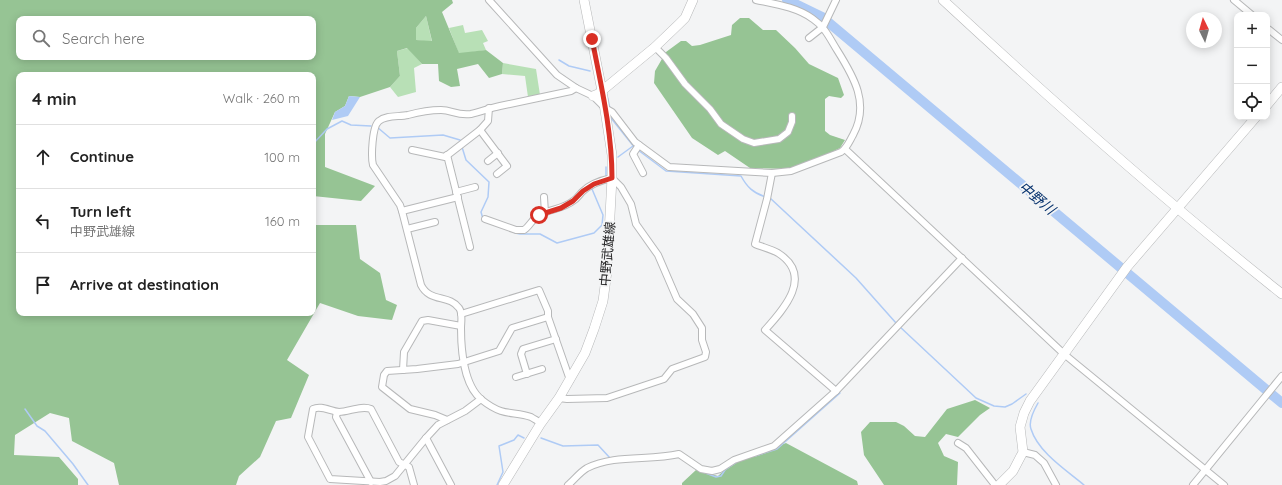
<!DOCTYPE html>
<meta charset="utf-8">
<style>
body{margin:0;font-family:Quicksand,"Noto Sans JP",sans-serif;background:#f6f6f6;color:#222}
.controls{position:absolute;right:12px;top:12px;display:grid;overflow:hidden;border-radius:8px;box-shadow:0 2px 10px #0003}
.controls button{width:36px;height:36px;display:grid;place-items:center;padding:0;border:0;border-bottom:1px solid #e0e0e0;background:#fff;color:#222;font:20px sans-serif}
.compass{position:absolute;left:1186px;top:12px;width:36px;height:36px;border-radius:50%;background:#fff;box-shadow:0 2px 10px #0003;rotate:355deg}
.stop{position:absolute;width:12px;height:12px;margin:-9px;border:3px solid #d93025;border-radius:50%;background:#fff}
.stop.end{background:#d93025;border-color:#fff;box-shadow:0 1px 4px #0008}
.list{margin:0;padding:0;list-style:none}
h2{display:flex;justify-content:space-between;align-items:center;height:52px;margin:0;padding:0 16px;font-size:17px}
h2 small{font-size:13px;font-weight:400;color:#767676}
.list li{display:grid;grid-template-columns:26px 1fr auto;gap:12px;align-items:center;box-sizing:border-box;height:64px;padding:0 16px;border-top:1px solid #e0e0e0}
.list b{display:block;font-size:15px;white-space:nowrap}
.list p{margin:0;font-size:13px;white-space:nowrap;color:#767676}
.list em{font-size:13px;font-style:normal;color:#767676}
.icon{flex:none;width:22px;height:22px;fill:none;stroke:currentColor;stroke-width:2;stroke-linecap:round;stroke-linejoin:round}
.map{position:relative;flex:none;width:1282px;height:485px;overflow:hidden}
.search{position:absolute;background:#fff;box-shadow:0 2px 10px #0003;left:16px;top:16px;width:300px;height:44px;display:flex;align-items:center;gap:10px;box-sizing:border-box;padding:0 14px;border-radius:8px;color:#767676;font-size:15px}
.panel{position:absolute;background:#fff;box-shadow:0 2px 10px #0003;left:16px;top:72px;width:300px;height:244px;border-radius:8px}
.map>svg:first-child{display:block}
.green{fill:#b8e0b6}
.forest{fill:#96c494;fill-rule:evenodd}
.water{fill:#afcbf5}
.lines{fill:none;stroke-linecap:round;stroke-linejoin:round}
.stream{stroke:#afcbf5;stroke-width:1.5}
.river{stroke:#afcbf5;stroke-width:10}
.street-casing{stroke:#b7b8b9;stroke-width:8}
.secondary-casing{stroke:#b7b8b9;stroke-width:10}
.street{stroke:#fff;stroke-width:6}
.secondary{stroke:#fff;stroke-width:9}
.route{stroke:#d93025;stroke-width:5}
.labels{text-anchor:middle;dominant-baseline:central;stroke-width:3.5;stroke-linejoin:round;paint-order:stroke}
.street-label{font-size:13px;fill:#232324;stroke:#f3f4f5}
.water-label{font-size:14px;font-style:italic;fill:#04306c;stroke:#f3f4f5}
</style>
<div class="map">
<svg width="1282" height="485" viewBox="0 0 1282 485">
<rect width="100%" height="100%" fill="#f3f4f5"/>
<g class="green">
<path d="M 426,16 L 432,42 L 415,40 L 416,28 Z"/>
<path d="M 463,25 L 465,33 L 482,30 L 488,41 L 483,43 L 486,50 L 459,54 L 449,28 Z"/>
<path d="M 408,48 L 422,64 L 414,68 L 416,92 L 398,97 L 390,87 L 400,76 L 397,51 Z"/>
<path d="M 503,63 L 536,69 L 540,95 L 528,97 L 525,76 L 502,74 Z"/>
</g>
<g class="forest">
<path d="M 0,0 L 452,0 L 453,3 L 442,12 L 459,53 L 486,50 L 503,63 L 502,74 L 489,78 L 478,64 L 457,69 L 460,86 L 451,87 L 439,81 L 438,64 L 422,64 L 407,48 L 397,51 L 400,76 L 390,87 L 360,97 L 349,96 L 345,106 L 335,112 L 325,134 L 325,167 L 375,186 L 361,201 L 313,196 L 313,75 L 19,75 L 19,313 L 313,313 L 313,225 L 356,225 L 360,259 L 380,273 L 386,300 L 397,305 L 392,320 L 358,316 L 320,303 L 287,360 L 309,375 L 291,418 L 276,421 L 260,457 L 239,476 L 236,485 L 119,485 L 114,463 L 72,441 L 69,418 L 50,413 L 15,435 L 14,455 L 59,457 L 78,479 L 78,485 L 0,485 ZM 426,16 L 432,41 L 416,40 L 416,28 ZM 19,19 L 313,19 L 313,57 L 19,57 Z"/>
<path d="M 740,18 L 749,18 L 763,30 L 776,30 L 795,48 L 809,64 L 838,78 L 844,95 L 841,98 L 829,96 L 825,99 L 825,131 L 830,135 L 845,140 L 840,148 L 826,155 L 787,169 L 750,168 L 725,151 L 718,155 L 692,138 L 654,83 L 655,71 L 666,52 L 681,41 L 686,41 L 692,46 L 700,45 L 731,35 L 732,25 Z"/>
<path d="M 975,400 L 990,408 L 980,415 L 958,437 L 946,434 L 938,443 L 944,456 L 958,462 L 957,485 L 884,485 L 864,455 L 861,432 L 870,422 L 896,422 L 904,426 L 915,436 L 925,437 L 947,409 Z"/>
<path d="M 786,443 L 857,481 L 858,485 L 682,485 L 682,483 L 696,470 L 718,476 L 732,463 Z"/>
</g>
<path class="water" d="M 349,96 L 360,97 L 348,116 L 332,120 L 335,112 L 345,106 Z"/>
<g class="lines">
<g class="stream">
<path d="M 559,60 L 569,66 L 590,71"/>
<path d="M 607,95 L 610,109"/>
<path d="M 611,114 L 611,118 L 635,148"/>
<path d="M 377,127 L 390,138 L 443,135 L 460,140"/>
<path d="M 313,144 L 327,129 L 342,121 L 351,125 L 371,126"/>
<path d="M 462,147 L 466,160 L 489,182 L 488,197 L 481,212 L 483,219"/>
<path d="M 638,150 L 666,171 L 741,176 C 747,187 753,193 766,197"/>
<path d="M 618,157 L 633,146"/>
<path d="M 606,167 L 606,177"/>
<path d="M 770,198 L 856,278 L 896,323"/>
<path d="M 515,233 L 520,234 L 540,234 L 557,243 L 594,233 L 602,225 L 603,215 L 592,189"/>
<path d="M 899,326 L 976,398 L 994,406 L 1005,407 L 1012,404 L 1026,394"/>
<path d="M 1038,403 C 1034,410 1028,421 1031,429 C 1038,452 1066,470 1084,485"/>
<path d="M 25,409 L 37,426 L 45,431 L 73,464 L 88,485"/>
<path d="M 541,438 L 563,446 L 598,445 L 610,458"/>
<path d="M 755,456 L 777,449 L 840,393"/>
<path d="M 703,472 L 716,477 L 721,476 L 725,470 L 737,462"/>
<path d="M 497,485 L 503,472 L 499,446 L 514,440 L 518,435 L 524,438"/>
</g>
<path class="river" d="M 787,0 L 822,17 L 1282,403"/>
<g class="street-casing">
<g id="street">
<path d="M 489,0 L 557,75 L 576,88 L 593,96 L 605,108 L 612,112 L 635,142 L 669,167 L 772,173 L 791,171 L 841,152 C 847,148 849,142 853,135 C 870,104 854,77 837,50 C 830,39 825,27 813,19 C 797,7 775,4 756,0"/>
<path d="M 1234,0 L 1252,15"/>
<path d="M 1267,28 L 1282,40"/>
<path d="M 809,38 L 823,27 L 836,0"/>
<path d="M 655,47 L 666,58 L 685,84 L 710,109 L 721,124 L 743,139 L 754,143 L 779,139 L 788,132 L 792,122 L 792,116"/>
<path d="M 489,108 L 488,121 L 480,130 L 507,166 L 497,174"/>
<path d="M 639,145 L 633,154 L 643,173"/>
<path d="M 845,149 L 1064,354 L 1224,485"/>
<path d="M 412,150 L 445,157 L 480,130"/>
<path d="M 447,155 L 470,247"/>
<path d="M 488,161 L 498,153"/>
<path d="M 772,173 L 767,199 L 755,244 C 762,247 771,249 778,253 C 814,276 784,309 765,330 L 836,391"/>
<path d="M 456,192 L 475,187"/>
<path d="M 544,197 L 545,213"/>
<path d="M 402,211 L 458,197"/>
<path d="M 485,219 L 516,230 L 524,230 C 530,226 532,219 539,215 C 550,209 563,209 573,201 C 577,199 579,195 582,192 C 589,185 602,180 612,178 L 621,187 L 631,204 L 636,224 L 658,255 L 677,299 L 693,314 L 702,328 L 702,340 L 706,352 L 705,357 L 672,369 L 664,379 L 607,398 L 567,399 L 559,398"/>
<path d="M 407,229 L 435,222"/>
<path d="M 461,314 L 539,290 L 548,311 L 548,317"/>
<path d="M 403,370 L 404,352 L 422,321 L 428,320 L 461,326"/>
<path d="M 527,374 L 521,354 L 523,349 L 556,339"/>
<path d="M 516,377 L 542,369"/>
<path d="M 337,412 L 336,417 L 371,482"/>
<path d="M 447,420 L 435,415 L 410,409 L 382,387 L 384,375 L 387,371 L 417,369 L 458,364 L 499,351 L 512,328 L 548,317 L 570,380"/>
<path d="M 541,423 C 538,421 534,419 531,417 C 521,413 510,414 501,411 C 495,409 487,404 482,400 C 464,386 461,350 461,328 C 461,322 463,313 459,308 C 449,294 430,303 421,285 L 402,211 L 400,205 L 373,165 C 371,157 372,126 379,121 C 386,115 399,117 408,115 C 419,112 429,110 441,110 C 452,110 457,116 471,114 C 480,112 490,108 500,106 C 524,101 547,96 571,91 L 576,88"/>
<path d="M 426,438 L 451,485"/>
<path d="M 958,443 L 966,448 L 995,485"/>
<path d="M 1023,452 L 1035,455 L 1044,463 L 1056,485"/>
<path d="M 414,485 L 409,467 L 399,462 L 371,409 C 361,405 349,412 339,412 C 330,411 321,405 313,409 L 308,437 L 330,479 L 380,482 L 386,481 L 395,476 L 426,438 L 438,425 L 465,411 L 481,399"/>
<path d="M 568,485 C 574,480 580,472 587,468 C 615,454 649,461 679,454 L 701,469 L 712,471 L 720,469 L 734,460 L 774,446 L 836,391 L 962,258"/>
<path d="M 1193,485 L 1282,376"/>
</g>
</g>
<g class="secondary-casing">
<g id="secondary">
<path d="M 943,0 C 1053,102 1165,201 1282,294"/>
<path d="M 593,96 L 598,94 L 655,47 L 679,24 L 685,18 L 693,0"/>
<path d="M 1267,105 L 1282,87"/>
<path d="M 503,485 L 541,423 L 559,398 L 585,353 L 594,329 L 603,301 L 607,271 L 612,178 L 612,155 L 602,91 L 584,0"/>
<path d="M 999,485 L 1013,471 L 1023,452 L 1020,427 L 1024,413 L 1030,401 L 1127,267 L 1256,117"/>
</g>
</g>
<use href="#street" class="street"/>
<use href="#secondary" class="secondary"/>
</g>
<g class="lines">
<path class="route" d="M 539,215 L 561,208 L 573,201 L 583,191 L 594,184 L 612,178 C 612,131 601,85 592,39"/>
</g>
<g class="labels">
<g class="street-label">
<text transform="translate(607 254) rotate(-85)">中野武雄線</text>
</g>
<g class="water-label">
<text transform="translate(1037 198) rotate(40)">中野川</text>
</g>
</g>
</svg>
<div class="controls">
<button>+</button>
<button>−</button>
<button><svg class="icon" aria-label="locate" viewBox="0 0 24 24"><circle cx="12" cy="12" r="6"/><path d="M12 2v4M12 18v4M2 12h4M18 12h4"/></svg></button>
</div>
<svg class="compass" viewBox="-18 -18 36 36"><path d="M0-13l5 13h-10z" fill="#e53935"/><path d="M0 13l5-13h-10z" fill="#767676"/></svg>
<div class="stop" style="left:539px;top:215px"></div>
<div class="stop end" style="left:592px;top:39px"></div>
<div class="search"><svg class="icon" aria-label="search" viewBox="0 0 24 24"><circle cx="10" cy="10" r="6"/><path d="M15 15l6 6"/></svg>Search here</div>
<section class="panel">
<h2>4 min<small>Walk · 260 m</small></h2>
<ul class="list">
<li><svg class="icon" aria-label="ahead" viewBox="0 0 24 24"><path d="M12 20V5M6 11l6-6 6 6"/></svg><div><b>Continue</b></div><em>100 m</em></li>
<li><svg class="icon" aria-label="left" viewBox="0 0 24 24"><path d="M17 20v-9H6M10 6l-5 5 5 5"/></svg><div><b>Turn left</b><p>中野武雄線</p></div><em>160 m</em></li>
<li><svg class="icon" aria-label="arrive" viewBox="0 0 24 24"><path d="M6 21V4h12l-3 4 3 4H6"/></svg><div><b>Arrive at destination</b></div></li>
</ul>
</section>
</div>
